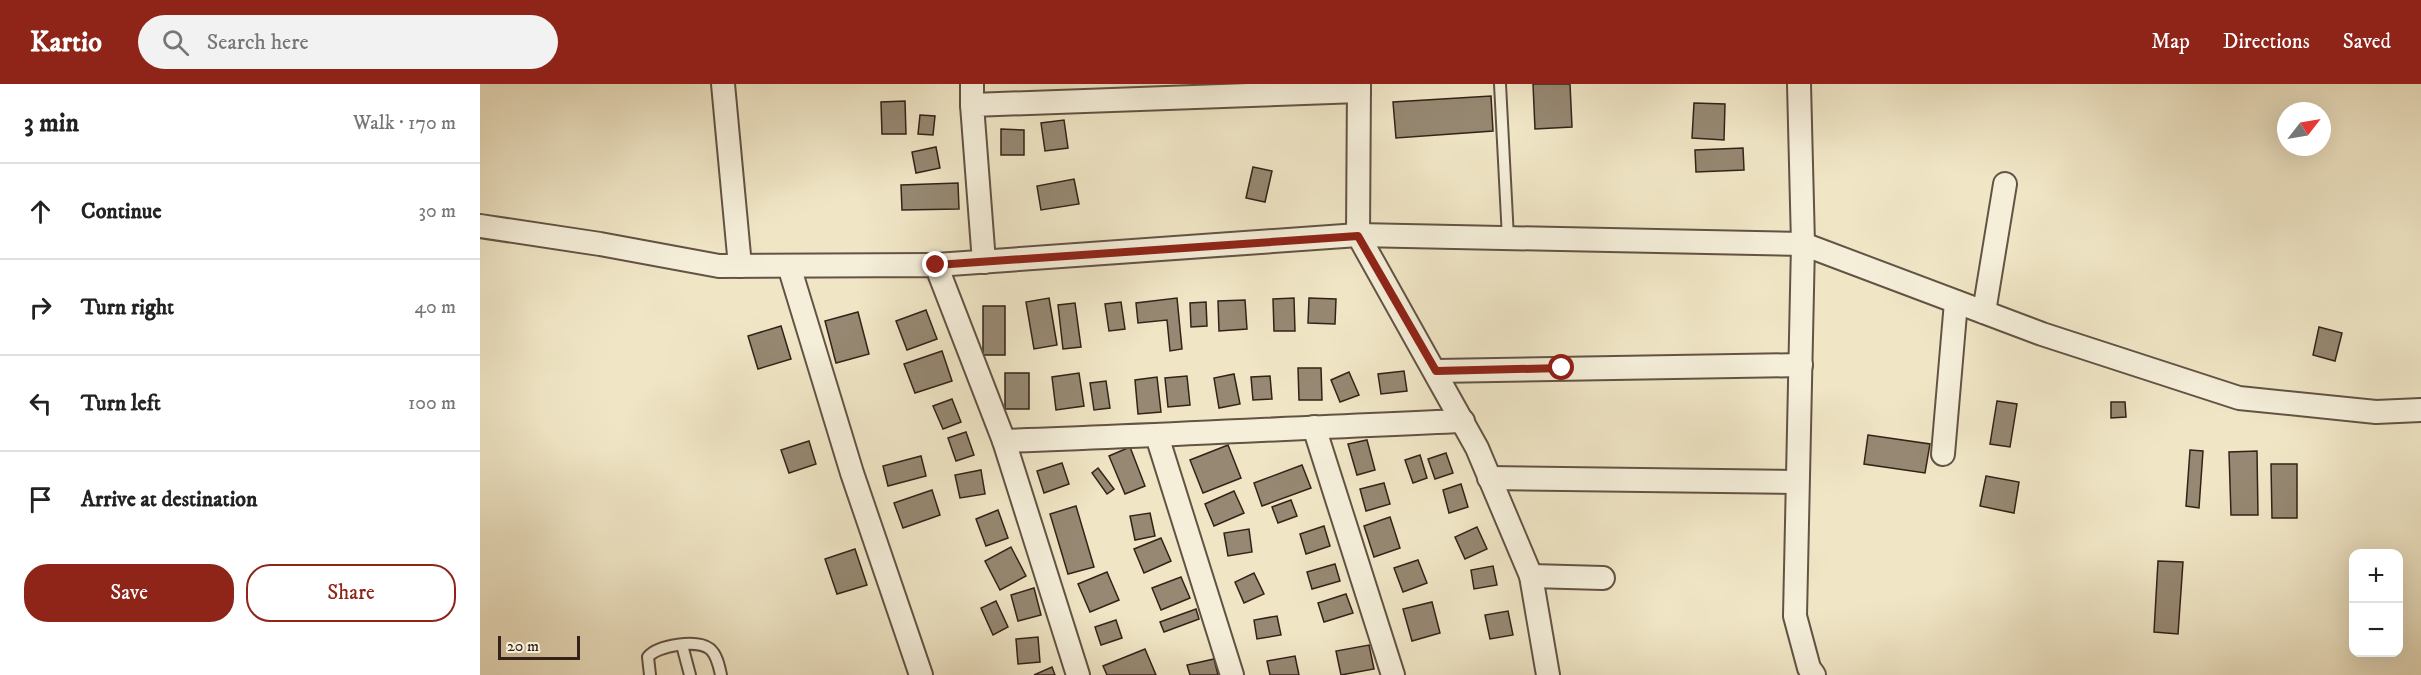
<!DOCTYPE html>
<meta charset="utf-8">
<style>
body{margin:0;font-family:"IM FELL DW Pica",serif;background:#f2f2f2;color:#222}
.controls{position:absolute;right:18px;bottom:18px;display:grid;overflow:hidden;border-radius:12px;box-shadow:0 6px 24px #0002}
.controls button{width:54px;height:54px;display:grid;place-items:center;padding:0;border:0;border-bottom:2px solid #e0e0e0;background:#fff;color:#222;font:30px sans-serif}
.compass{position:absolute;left:1797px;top:18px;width:54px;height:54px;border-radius:50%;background:#fff;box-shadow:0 6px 24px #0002;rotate:59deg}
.scale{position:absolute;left:18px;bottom:15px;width:82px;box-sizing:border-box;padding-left:6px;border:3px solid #342218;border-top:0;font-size:16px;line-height:21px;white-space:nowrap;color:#342218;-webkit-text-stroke:4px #f5efda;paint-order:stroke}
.stop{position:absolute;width:18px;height:18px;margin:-14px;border:4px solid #8f2418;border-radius:50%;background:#fff}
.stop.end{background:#8f2418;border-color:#fff;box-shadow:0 2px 6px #0008}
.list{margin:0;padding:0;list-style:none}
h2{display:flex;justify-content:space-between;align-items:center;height:78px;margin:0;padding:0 24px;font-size:26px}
h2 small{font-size:20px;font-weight:400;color:#767676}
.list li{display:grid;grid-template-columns:39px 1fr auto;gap:18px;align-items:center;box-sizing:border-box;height:96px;padding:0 24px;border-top:2px solid #e0e0e0}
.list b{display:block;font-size:22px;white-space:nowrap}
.list em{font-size:20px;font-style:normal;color:#767676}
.actions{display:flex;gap:12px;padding:18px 24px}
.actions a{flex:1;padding:14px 0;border:2px solid #8f2418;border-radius:24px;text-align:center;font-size:21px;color:#8f2418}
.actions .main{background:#8f2418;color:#fff}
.icon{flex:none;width:33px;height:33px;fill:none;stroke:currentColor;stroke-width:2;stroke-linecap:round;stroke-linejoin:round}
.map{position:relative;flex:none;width:1941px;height:591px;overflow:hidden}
header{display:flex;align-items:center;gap:36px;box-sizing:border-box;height:84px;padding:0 30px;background:#8f2418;color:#fff}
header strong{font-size:28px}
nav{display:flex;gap:33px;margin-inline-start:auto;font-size:21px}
.search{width:420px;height:54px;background:#f2f2f2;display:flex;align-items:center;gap:15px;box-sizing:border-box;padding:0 21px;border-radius:33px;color:#767676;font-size:22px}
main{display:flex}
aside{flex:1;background:#fff}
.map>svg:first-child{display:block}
.building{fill:#968872;stroke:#342218;stroke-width:1.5}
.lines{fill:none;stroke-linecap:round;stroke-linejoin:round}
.lane-casing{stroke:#635344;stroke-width:14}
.street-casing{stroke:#635344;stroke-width:26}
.lane{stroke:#f5efda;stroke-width:10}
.street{stroke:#f5efda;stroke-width:22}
.route{stroke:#8f2418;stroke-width:8}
</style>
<header>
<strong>Kartio</strong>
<div class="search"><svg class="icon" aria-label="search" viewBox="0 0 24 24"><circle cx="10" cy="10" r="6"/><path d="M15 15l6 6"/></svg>Search here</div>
<nav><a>Map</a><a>Directions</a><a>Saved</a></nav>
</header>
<main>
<aside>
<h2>3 min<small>Walk · 170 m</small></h2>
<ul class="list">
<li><svg class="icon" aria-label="ahead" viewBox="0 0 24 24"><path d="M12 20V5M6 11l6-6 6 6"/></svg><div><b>Continue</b></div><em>30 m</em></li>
<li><svg class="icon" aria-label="right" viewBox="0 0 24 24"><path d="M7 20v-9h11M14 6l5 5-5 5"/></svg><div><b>Turn right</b></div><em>40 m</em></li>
<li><svg class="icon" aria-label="left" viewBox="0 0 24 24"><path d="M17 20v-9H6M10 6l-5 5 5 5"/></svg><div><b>Turn left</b></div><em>100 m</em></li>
<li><svg class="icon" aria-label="arrive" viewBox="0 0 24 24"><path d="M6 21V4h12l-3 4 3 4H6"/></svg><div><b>Arrive at destination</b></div></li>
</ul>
<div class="actions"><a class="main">Save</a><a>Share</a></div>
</aside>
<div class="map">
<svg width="1941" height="591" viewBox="0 0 1941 591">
<rect width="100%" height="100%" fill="#f0e6c6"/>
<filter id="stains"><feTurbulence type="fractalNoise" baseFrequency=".00333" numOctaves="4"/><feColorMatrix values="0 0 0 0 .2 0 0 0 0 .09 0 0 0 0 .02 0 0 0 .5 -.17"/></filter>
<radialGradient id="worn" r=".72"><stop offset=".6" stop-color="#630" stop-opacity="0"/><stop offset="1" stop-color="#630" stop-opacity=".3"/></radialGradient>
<g class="building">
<path d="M 1053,0 L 1090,0 L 1092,43 L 1055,45 Z"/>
<path d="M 1011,12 L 1013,47 L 916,54 L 913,18 Z"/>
<path d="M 425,17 L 426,50 L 402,50 L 401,18 Z"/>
<path d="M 1214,19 L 1245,20 L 1244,56 L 1212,54 Z"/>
<path d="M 440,31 L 455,32 L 453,51 L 438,50 Z"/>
<path d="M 584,36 L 588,64 L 565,67 L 561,39 Z"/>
<path d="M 521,45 L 544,46 L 544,71 L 521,71 Z"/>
<path d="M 456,63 L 460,84 L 436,89 L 432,68 Z"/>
<path d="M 1263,64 L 1264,86 L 1216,88 L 1215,66 Z"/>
<path d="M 773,83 L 792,87 L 785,118 L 766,114 Z"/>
<path d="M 594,95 L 599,120 L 561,126 L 557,102 Z"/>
<path d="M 478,99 L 479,125 L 422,126 L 421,101 Z"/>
<path d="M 569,214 L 577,261 L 554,265 L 546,218 Z"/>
<path d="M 697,214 L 702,265 L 690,267 L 687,236 L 658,239 L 656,219 Z"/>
<path d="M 814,214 L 815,247 L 794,247 L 793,215 Z"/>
<path d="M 829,214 L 856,215 L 855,240 L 828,239 Z"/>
<path d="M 765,216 L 767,245 L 739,247 L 738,217 Z"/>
<path d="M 641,218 L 645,245 L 629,247 L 625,220 Z"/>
<path d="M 726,218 L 727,242 L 711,243 L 710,219 Z"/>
<path d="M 595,219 L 601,263 L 583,265 L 578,221 Z"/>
<rect x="503" y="222" width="22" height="49"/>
<path d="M 446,226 L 457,255 L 427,266 L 416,237 Z"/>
<path d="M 378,228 L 389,270 L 356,279 L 345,237 Z"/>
<path d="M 301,242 L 311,275 L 278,285 L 268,252 Z"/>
<path d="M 1839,243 L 1862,249 L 1855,277 L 1833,271 Z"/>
<path d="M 462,267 L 472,297 L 435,309 L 424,280 Z"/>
<path d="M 818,284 L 841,284 L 842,316 L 819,316 Z"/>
<path d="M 924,287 L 927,307 L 901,310 L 898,290 Z"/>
<path d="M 869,288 L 879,311 L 860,318 L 851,296 Z"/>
<rect x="525" y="289" width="24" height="36"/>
<path d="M 599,289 L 604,322 L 576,326 L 572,293 Z"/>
<path d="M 754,290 L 760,320 L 739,324 L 734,294 Z"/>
<path d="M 707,292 L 710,321 L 688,323 L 685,294 Z"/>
<path d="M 790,292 L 792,315 L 773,316 L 771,293 Z"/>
<path d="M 677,293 L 681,328 L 658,330 L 655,296 Z"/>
<path d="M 626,297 L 630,324 L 614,326 L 610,299 Z"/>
<path d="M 472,315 L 481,338 L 463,345 L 453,322 Z"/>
<path d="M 1517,317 L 1537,320 L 1530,363 L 1510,360 Z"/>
<path d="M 1631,318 L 1645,318 L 1646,333 L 1631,334 Z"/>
<path d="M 486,348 L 494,371 L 476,377 L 468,354 Z"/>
<path d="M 1388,351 L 1450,360 L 1445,389 L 1384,380 Z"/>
<path d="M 887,356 L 895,386 L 877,391 L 868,360 Z"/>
<path d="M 329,357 L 336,380 L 309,389 L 301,366 Z"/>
<path d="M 748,361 L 761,394 L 723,409 L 710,376 Z"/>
<path d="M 650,363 L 665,402 L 645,410 L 629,372 Z"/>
<path d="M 1710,366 L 1723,367 L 1719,424 L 1706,422 Z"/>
<path d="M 1777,367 L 1778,431 L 1751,431 L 1749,368 Z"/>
<path d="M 966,369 L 973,389 L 955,395 L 948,375 Z"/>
<path d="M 940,371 L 947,394 L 933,399 L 925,376 Z"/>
<path d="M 441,372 L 446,392 L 408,402 L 403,382 Z"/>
<path d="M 582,379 L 589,400 L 564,409 L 557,387 Z"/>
<path d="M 1791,380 L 1817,380 L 1817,434 L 1792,434 Z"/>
<path d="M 822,381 L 831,404 L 782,422 L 774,399 Z"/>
<path d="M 618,384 L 634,405 L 627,410 L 612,389 Z"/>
<path d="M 501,386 L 505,410 L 480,414 L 475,391 Z"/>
<path d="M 1506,392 L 1539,398 L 1534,429 L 1500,422 Z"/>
<path d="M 904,399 L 910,420 L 886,427 L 880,405 Z"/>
<path d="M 981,400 L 988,423 L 969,429 L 963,406 Z"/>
<path d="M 452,406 L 460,431 L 423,444 L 414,419 Z"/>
<path d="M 754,407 L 764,429 L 734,442 L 725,420 Z"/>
<path d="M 811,416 L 817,432 L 798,439 L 792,423 Z"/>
<path d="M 596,422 L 614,483 L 588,490 L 570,430 Z"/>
<path d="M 518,426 L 528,454 L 506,462 L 496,435 Z"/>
<path d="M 670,429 L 675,452 L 655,456 L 650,432 Z"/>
<path d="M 910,433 L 920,464 L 894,473 L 884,442 Z"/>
<path d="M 844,442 L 850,462 L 826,470 L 820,450 Z"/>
<path d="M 997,443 L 1007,465 L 985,475 L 975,453 Z"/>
<path d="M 769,445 L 772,468 L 748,472 L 744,449 Z"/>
<path d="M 681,454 L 691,477 L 664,489 L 654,465 Z"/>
<path d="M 531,463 L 546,492 L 520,506 L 505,477 Z"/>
<path d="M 375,465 L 387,501 L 357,510 L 345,475 Z"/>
<path d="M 938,476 L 947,499 L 923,508 L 914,484 Z"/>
<path d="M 1678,477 L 1703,478 L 1698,550 L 1674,548 Z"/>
<path d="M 855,480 L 860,497 L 832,505 L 827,488 Z"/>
<path d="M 1013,482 L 1017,501 L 994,505 L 991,486 Z"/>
<path d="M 627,488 L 639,516 L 610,528 L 598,500 Z"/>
<path d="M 774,489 L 784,510 L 764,519 L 755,498 Z"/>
<path d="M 701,493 L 710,514 L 681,526 L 672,504 Z"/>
<path d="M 554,504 L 561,531 L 538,537 L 531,511 Z"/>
<path d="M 866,510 L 873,529 L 844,538 L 838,519 Z"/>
<path d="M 516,517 L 528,543 L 513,551 L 501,524 Z"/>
<path d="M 952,518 L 960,549 L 932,557 L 923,525 Z"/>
<path d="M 716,525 L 719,535 L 684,548 L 680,538 Z"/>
<path d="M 1028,527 L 1033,551 L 1010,555 L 1005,531 Z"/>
<path d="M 797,532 L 801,551 L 777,555 L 774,536 Z"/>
<path d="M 636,536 L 642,554 L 621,561 L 615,543 Z"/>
<path d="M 558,553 L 560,578 L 538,580 L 536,555 Z"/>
<path d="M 889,561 L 894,585 L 861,591 L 856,567 Z"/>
<path d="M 665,565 L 676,591 L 627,591 L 623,582 Z"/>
<path d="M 815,572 L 819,591 L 790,591 L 787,577 Z"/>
<path d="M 734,575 L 738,591 L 710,591 L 707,581 Z"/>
<path d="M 572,583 L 575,591 L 554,591 Z"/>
</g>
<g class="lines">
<g class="lane-casing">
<g id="lane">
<path d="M 1020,0 L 1028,154"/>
<path d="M 202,561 L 210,591"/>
<path d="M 170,591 L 168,573 C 178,561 217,555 230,565 C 237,571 239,582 241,591"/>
</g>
</g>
<g class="street-casing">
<g id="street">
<path d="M 243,0 L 260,182"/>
<path d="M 492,0 L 492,21"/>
<path d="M 879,0 L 878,151 L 997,364 L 1051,492 L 1068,591"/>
<path d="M 1319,0 L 1323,160 L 1315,532 L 1329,584 L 1334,591"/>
<path d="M 0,142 L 120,160 L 239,182 L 456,181 L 524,357 C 677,352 830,343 983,337"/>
<path d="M 504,178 L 492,21 L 879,7"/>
<path d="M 456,181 L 878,151 L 1323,160 L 1562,250 L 1759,314 L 1896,328 L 1941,326"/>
<path d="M 309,182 L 372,389 L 441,591"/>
<path d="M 1504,228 L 1525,100"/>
<path d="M 956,287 L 1321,281"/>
<path d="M 834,343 L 913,591"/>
<path d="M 677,352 L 752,591"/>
<path d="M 524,357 L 598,591"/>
<path d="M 1463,370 L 1476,218"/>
<path d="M 1009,394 L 1317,398"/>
<path d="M 1051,492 L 1123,494"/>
</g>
</g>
<use href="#lane" class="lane"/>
<use href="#street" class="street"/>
</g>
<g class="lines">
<path class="route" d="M 456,181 L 878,152 L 956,287 L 1082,284"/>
</g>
<rect width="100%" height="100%" filter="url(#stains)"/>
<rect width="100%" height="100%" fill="url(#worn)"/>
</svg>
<div class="controls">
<button>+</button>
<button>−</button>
</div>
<svg class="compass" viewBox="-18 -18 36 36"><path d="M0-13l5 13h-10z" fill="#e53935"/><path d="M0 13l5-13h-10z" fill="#767676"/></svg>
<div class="scale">20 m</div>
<div class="stop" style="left:1082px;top:284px"></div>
<div class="stop end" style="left:456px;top:181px"></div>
</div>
</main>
